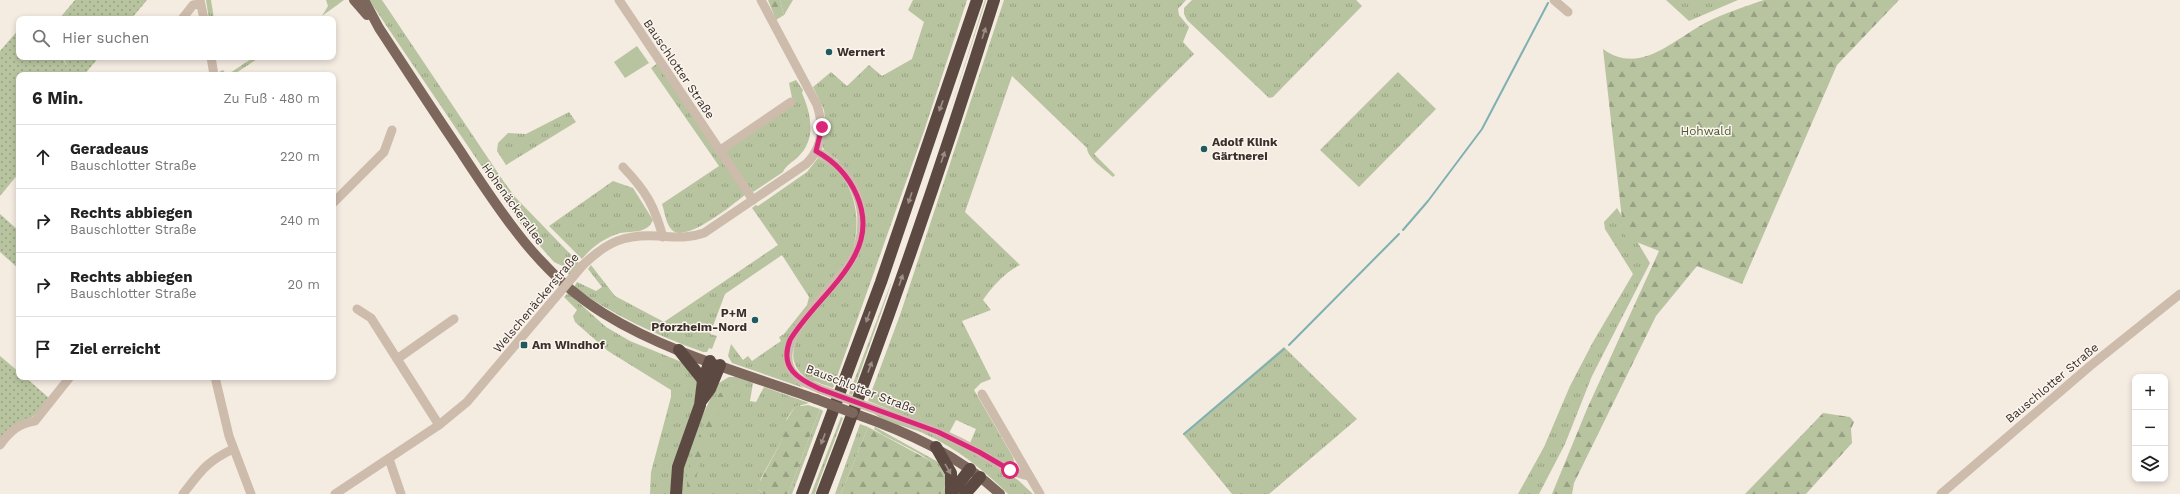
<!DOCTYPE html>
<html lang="de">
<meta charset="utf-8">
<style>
body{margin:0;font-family:"Work Sans",sans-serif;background:#f6f6f6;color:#222}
.controls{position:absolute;right:12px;bottom:12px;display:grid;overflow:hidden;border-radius:8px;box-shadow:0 2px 6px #0003}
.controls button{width:36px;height:36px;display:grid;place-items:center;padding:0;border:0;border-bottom:1px solid #e0e0e0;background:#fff;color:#222;font:20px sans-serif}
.stop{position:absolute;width:12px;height:12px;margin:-9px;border:3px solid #db2777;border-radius:50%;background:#fff}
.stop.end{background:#db2777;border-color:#fff;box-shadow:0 1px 4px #0008}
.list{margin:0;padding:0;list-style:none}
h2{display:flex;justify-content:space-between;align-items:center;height:52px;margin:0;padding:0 16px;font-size:17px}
h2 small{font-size:13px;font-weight:400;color:#767676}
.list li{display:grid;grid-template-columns:26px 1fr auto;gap:12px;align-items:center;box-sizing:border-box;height:64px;padding:0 16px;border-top:1px solid #e0e0e0}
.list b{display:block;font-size:15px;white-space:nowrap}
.list p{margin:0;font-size:13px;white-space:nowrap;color:#767676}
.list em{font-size:13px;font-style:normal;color:#767676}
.icon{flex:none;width:22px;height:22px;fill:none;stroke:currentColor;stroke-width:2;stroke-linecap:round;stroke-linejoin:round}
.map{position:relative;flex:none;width:2180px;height:494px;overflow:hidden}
.search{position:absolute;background:#fff;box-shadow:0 2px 6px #0003;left:16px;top:16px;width:320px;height:44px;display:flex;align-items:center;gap:10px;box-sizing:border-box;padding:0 14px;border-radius:8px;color:#767676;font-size:15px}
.panel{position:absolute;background:#fff;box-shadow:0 2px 6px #0003;left:16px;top:72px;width:320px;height:308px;border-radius:8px}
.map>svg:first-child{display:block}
.grass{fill:url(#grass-tufts)}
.forest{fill:url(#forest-firs)}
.garden{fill:url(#garden-dots)}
.pitch{fill:#b8c4a0}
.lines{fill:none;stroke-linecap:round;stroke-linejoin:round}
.stream{stroke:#7fb0b2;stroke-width:2}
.minor{stroke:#cdbbac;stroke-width:9}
.major{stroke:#7d675c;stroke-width:10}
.highway{stroke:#5c4a42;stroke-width:12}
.minor-bridge{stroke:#cdbbac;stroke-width:9}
.major-bridge{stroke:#7d675c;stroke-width:10}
.oneway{fill:#9c8e87}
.route{stroke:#db2777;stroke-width:5}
.poi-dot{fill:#1f5a5e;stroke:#fbf5ee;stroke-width:1.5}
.labels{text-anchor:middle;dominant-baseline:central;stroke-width:3;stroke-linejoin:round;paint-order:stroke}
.poi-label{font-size:12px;font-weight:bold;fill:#3b302b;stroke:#fbf5ee;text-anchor:start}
.street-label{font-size:12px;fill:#3b302b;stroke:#fbf5ee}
.park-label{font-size:12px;fill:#4a5a2e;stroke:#fbf5ee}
</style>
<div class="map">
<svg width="2180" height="494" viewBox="0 0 2180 494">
<defs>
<pattern id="grass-tufts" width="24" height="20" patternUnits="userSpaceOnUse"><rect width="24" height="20" fill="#b8c4a0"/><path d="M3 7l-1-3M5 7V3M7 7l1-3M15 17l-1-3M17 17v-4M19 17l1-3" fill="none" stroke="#97a083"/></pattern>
<pattern id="forest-firs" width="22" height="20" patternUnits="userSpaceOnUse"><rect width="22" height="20" fill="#b8c4a0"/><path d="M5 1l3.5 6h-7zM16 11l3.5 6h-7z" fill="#97a083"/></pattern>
<pattern id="garden-dots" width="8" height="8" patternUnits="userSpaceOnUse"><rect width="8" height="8" fill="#b8c4a0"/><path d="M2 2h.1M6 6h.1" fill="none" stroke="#97a083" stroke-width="1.8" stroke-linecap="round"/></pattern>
</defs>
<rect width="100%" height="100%" fill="#f4ebe1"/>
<g class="grass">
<path d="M 206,0 L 211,0 L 214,19 L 209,19 Z"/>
<path d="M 326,0 L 344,0 L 322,16 L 328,6 Z"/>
<path d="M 369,0 L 382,0 L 504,182 L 516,198 L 579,263 L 569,275 L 563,266 L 554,262 L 522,226 Z"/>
<path d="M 780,0 L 793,0 L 784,15 Z"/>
<path d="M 913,0 L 967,0 L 924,131 L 833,388 L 814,381 L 813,382 C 757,351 836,298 851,266 C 858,252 861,234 866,219 L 838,160 L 824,150 L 822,145 L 826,129 L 824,110 L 813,87 L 831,72 L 847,86 L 869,65 L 882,76 L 912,59 L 924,22 L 908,10 Z"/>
<path d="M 985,0 L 986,0 L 948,117 Z"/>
<path d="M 1004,0 L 1186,0 L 1178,9 L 1179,15 L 1189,27 L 1183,42 L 1194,54 L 1094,154 L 1115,175 L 1113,177 C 1106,170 1087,158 1087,148 L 1012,76 L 965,212 L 1020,265 C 1006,271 991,288 983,300 L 991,310 L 962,321 L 991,379 L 981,383 L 974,390 L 1013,457 L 1014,461 L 1010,466 L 970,443 L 976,429 L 956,420 L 949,433 L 868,401 L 900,315 Z"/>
<path d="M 1192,0 L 1356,0 L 1362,6 L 1273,97 L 1269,98 L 1187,20 L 1184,14 L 1184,8 Z"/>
<path d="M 1666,0 L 1738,0 L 1689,21 Z"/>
<path d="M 254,57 L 260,57 L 233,75 L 219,75 L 219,72 L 223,70 L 227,75 Z"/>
<path d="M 658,63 L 746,194 C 735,203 685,244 672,230 C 666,224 665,213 662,204 L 719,166 L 651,68 Z"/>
<path d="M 1398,72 L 1436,109 L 1359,187 L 1320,150 Z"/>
<path d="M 796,80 L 803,90 L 802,93 C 811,114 817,139 798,157 C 793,162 786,165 783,172 L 753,192 L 724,152 L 793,103 L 789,83 Z"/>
<path d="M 569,112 L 576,122 L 506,165 L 497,151 L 498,143 L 508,133 L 526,134 Z"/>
<path d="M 818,158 C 855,175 863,217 852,253 L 786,345 L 796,382 L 804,388 L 732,363 L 728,356 L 731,344 L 743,360 L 748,356 L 752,361 L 781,341 L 779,337 L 784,334 L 807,305 L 809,297 L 782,255 L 725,294 L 710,334 L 717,336 L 712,349 L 709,348 L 707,352 L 703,352 C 656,335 614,316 574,287 L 577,282 L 596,291 L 602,287 L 588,269 L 591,265 L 615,296 L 664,322 L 778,245 L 752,208 L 756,205 L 758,206 L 807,172 Z"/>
<path d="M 613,181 L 633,188 L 653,220 C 647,235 630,230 617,234 C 603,239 592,247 582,259 L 549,226 Z"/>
<path d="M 1617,208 L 1650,263 L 1592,376 L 1565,444 L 1539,494 L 1518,494 L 1544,447 L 1570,386 L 1593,342 L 1633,274 L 1605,229 L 1604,222 Z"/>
<path d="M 892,280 L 887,296 L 852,395 L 849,394 Z"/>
<path d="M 568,293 L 606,327 L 630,341 L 684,363 L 697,380 L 695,402 L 673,468 L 670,494 L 650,494 L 651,472 L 671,397 L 671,390 L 608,351 L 575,322 L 573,316 L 577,310 L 564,297 Z"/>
<path d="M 1284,347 L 1357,419 L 1269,494 L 1232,494 L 1183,434 Z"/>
<path d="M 729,377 L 736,377 L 753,383 L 750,401 L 756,402 L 764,387 L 809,403 L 795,407 L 787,418 L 781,442 L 761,478 L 758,489 L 763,494 L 682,494 C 677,458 702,420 715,388 L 719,383 Z"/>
<path d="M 820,409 L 823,411 L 792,494 L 788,494 Z"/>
<path d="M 874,413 L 926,430 L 978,455 L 1018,480 L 1033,494 L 1008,494 C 984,470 956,448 925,434 C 913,428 882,422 874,413 Z"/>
<path d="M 841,417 L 843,418 L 818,484 L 815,494 L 811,494 Z"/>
<path d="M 860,424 L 868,427 L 841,494 L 835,494 Z"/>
<path d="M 875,427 L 940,463 C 948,472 951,482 946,494 L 941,494 L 946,485 L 947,477 C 930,454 898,445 874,429 Z"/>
</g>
<g class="forest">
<path d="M 768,0 L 780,0 L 784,15 L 776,20 Z"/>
<path d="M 1764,0 L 1899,0 L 1837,65 L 1742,284 L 1697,266 L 1656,316 L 1574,483 L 1572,494 L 1552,494 L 1587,409 L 1659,251 L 1624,237 L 1603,49 C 1640,76 1673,40 1705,23 C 1724,13 1744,7 1764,0 Z"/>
<path d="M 723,391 L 727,392 L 727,395 C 716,417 692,470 696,494 L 688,494 C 682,463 706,421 719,394 Z"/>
<path d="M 808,405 L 820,409 L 788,494 L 763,494 L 758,489 L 758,485 L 781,442 L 784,424 L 795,407 Z"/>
<path d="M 1823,413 L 1850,417 L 1854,422 L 1851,429 L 1852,443 L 1806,494 L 1745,494 Z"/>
<path d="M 868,427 L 936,464 L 947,477 L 946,485 L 941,494 L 841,494 Z"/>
</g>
<g class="garden">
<path d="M 75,0 L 147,0 L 131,19 L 59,19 Z"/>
<path d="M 19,29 L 19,57 L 62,57 L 68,69 L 63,57 L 99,57 L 84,75 L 19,75 L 19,173 L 0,196 L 0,51 Z"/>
<path d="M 0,214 L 19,231 L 19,269 L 0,252 Z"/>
<path d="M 0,356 L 19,372 L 19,377 L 25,377 L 49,398 L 38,412 L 0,443 Z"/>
</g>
<path class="pitch" d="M 637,46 L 649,63 L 625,78 L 614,62 Z"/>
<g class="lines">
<g class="stream">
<path d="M 1403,230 L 1428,201 L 1482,129 L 1548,3"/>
<path d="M 1289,345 L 1399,234"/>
<path d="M 1184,434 L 1284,349"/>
</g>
<g class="minor">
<path d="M 200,0 L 204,19"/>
<path d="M 619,0 L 753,200"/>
<path d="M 1554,0 L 1568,12"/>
<path d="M 182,19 L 193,5 L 200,4"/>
<path d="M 211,57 L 214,75"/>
<path d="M 719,151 L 791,102"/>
<path d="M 816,151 C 836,162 851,176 858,197 C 864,214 863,238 855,254 C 842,283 762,344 796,376 C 802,383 812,385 820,389"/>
<path d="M 623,167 C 646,191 654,205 663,237"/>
<path d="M 333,203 L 384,152 L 392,130"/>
<path d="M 583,265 C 607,242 624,234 658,236 C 675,237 687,239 704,233 L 806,164 C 823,148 824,127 817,105 L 761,0"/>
<path d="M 357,309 L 371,318 L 439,425"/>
<path d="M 397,359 L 454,319"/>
<path d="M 215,377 L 229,436 L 251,494"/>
<path d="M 982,394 L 1040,494"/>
<path d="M 877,410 C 904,420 932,428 958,441 C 981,452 1004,471 1029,476"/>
<path d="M 0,445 C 9,432 19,423 35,421 L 70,377"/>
<path d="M 389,459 L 401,494"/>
<path d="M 183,494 C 201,471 206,462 233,449"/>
<path d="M 335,494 L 439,425 L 467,402 L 549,305"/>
<path d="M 1941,494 L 2090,366 L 2180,294"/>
</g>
<g class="major">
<path d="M 354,0 L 367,15"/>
<path d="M 364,0 L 379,28 C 406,69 433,111 461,152 C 501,213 540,274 603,313 C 667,353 746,374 816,399"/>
<path d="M 853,413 C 907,432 957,454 1000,494"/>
</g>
<g class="highway">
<path d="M 679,350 L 703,380"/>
<path d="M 702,400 L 710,389 L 720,365"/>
<path d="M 936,447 L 951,473 L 951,493"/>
<path d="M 676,494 L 678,467 L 700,405 L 703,380 L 710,361"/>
<path d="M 802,494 L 881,282 L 977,0"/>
<path d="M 822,494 C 885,331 942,166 994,0"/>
<path d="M 951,494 L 970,469"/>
<path d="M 965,494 L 980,477"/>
</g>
<g class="minor-bridge">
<path d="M 549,305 L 583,265"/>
<path d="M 820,389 L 877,410"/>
</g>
<path class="major-bridge" d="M 816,399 L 853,413"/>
</g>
<defs><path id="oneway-solid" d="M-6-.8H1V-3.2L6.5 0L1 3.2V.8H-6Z"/></defs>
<g class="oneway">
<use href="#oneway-solid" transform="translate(984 33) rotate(-72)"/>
<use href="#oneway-solid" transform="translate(941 106) rotate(110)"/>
<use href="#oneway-solid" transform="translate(943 157) rotate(-71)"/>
<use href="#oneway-solid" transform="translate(910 198) rotate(109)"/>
<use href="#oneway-solid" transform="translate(901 280) rotate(-71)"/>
<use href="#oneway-solid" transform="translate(868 317) rotate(110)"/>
<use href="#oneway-solid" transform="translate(870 367) rotate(-70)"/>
<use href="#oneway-solid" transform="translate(823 439) rotate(111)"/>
<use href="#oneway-solid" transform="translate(948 469) rotate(60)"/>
</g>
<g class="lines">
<path class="route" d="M 822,127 L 816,151 C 852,171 876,215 855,255 C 839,286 808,310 790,340 C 779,368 798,379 820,389 L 938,432 L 979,452 L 1010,470"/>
</g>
<g class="poi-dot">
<circle cx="829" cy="52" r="4"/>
<circle cx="1204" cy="149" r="4"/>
<circle cx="755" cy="320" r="4"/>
<rect x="520" y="341" width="8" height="8" rx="2"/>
</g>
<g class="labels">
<g class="poi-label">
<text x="837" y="52">Wernert</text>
<text x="1212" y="142">Adolf Klink<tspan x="1212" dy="14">Gärtnerei</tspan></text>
<text x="747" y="313" text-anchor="end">P+M<tspan x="747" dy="14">Pforzheim-Nord</tspan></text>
<text x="532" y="345">Am Windhof</text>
</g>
<g class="street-label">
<text transform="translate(679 69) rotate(56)">Bauschlotter Straße</text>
<text transform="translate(513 204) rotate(54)">Hohenäckerallee</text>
<text transform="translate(536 303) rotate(-50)">Welschenäckerstraße</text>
<text transform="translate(2052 383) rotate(-40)">Bauschlotter Straße</text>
<text transform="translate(861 389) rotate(21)">Bauschlotter Straße</text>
</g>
<g class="park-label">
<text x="1706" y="131">Hohwald</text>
</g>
</g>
</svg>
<div class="controls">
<button>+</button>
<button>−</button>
<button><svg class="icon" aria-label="layers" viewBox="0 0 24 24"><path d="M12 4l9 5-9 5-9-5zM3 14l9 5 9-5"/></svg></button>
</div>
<div class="stop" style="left:1010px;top:470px"></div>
<div class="stop end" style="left:822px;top:127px"></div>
<div class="search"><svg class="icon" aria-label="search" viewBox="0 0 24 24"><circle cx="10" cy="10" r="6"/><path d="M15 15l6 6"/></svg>Hier suchen</div>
<section class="panel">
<h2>6 Min.<small>Zu Fuß · 480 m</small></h2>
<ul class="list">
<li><svg class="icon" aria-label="ahead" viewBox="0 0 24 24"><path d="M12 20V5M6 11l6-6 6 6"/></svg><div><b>Geradeaus</b><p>Bauschlotter Straße</p></div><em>220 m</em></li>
<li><svg class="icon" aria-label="right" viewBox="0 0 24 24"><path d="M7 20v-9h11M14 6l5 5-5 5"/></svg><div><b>Rechts abbiegen</b><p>Bauschlotter Straße</p></div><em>240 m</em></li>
<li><svg class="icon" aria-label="right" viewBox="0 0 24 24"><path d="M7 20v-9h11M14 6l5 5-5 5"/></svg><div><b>Rechts abbiegen</b><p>Bauschlotter Straße</p></div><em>20 m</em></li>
<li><svg class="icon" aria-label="arrive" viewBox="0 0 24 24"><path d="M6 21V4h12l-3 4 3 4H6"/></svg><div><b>Ziel erreicht</b></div></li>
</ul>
</section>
</div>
